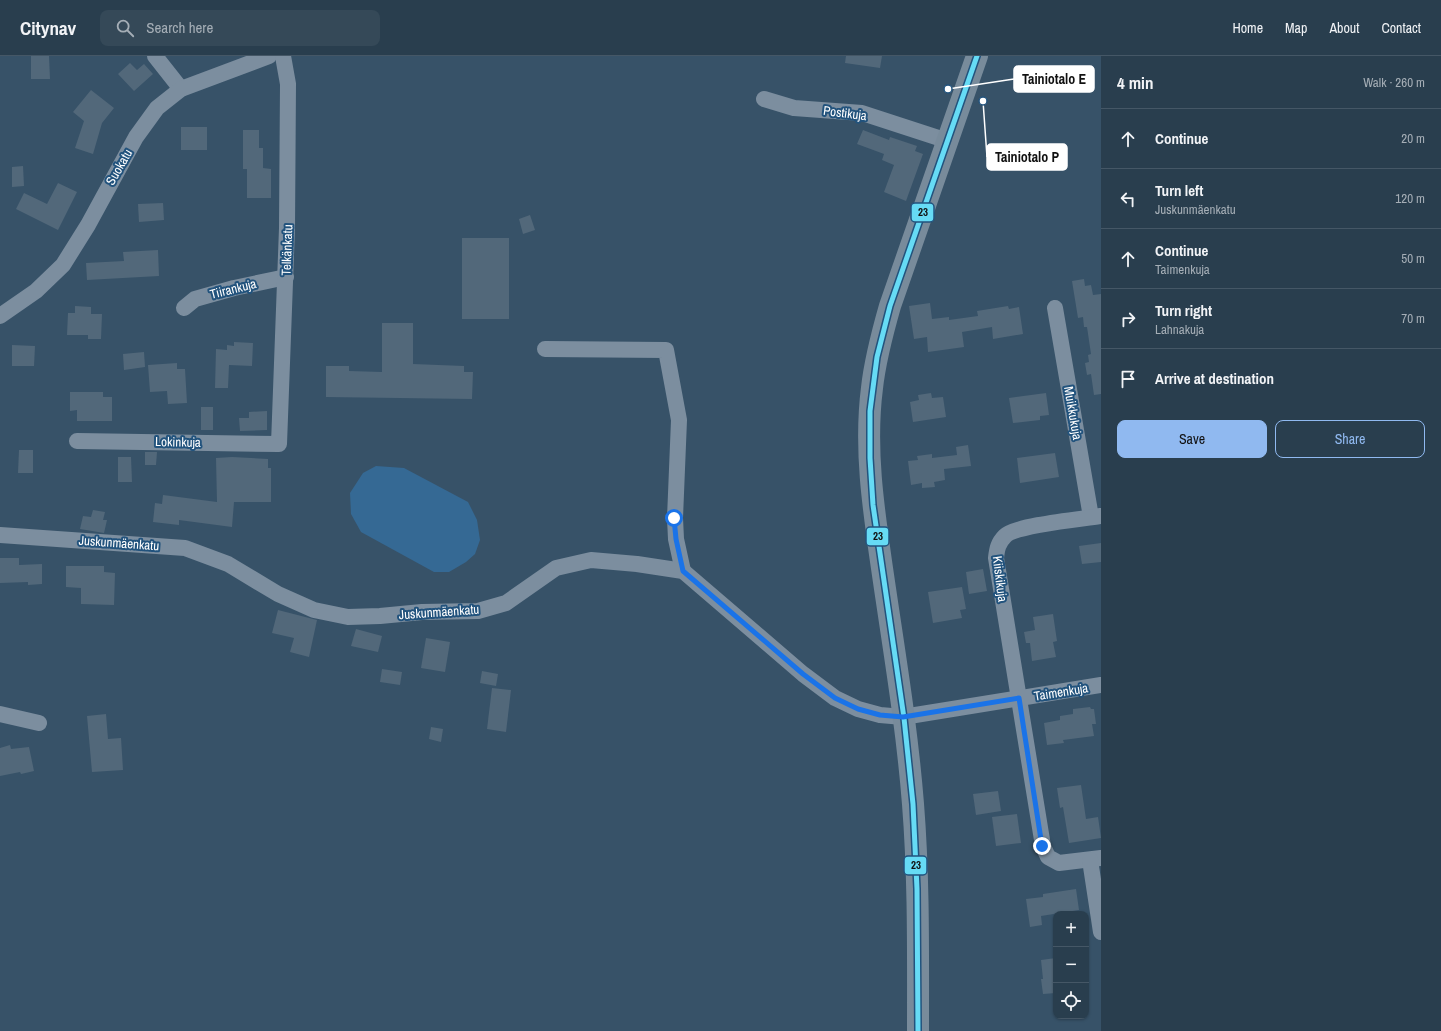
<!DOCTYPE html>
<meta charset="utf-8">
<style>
body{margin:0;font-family:"Archivo Narrow",sans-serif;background:#354958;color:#f1f3f6}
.controls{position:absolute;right:12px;bottom:12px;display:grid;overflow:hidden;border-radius:8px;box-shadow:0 1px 3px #0004}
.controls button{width:36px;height:36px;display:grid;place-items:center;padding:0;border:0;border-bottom:1px solid #455766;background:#293e4e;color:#f1f3f6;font:20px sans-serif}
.stop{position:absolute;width:12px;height:12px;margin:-9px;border:3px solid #1a73e8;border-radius:50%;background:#fff}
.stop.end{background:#1a73e8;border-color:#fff;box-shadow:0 1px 4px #0008}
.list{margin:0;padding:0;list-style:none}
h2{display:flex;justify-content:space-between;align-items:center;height:52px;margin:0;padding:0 16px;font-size:17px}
h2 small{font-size:13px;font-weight:400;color:#a5aeb6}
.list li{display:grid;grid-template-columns:26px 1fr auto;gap:12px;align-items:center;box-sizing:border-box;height:60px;padding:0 16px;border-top:1px solid #455766}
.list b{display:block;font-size:15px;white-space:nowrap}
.list p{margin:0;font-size:13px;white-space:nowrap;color:#a5aeb6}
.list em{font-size:13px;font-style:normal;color:#a5aeb6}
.actions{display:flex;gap:8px;padding:12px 16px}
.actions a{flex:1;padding:9px 0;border:1px solid #90b9f0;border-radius:8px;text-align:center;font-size:14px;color:#90b9f0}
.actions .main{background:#90b9f0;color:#111}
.icon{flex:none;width:22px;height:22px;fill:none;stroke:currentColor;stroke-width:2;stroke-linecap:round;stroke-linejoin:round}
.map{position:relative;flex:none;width:1101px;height:975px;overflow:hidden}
header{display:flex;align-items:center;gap:24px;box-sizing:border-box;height:56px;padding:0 20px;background:#293e4e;border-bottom:1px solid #455766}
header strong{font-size:19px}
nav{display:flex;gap:22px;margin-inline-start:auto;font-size:14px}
.search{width:280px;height:36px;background:#354958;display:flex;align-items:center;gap:10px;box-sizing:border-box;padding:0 14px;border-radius:8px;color:#a5aeb6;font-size:15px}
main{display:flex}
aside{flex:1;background:#293e4e}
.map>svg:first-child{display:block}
.green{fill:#356994}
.building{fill:#52687a}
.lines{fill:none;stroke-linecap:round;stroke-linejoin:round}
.street{stroke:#7c8e9f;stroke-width:16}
.secondary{stroke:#788b9b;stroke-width:22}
.bus-1-casing{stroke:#22537d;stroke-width:8}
.bus-1{stroke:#66dbf5;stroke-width:5}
.route{stroke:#1a73e8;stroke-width:5}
.labels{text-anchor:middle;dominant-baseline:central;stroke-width:4;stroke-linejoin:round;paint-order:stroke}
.street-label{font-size:13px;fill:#fff;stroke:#22537d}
.leader{fill:none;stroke:#fff;stroke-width:1.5}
.callout-dot{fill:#fff;stroke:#22537d;stroke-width:1.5}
.callout{fill:#fff;stroke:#fff;stroke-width:1.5}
.callout-label{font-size:14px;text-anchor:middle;font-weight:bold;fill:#111}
.line-badge{stroke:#22537d;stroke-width:1.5}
.pale-badge-label{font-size:11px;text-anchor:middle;font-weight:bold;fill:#111}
</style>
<header>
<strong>Citynav</strong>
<div class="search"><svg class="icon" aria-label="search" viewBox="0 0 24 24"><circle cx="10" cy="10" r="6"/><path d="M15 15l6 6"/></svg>Search here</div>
<nav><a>Home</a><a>Map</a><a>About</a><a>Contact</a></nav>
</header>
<main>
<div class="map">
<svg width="1101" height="975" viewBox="0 0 1101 975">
<rect width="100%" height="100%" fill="#375268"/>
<path class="green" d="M 376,410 L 404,412 L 468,446 L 477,464 L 480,484 L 475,498 L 466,506 L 449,516 L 434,516 L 361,476 L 351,458 L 350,437 L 363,417 Z"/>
<g class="building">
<path d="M 31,0 L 49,0 L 50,23 L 31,23 Z"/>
<path d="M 846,0 L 882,0 L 880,12 L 845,7 Z"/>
<path d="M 130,7 L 137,14 L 144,8 L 153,18 L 134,35 L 118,18 Z"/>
<path d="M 91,34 L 114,52 L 102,67 L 93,98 L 75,92 L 84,65 L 73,56 Z"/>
<rect x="181" y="71" width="26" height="23"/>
<path d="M 243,74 L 259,74 L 259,92 L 263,92 L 263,112 L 271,113 L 271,142 L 247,142 L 247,113 L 243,113 Z"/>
<path d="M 863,74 L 889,84 L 890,81 L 917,90 L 915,95 L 923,98 L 906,145 L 884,136 L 894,109 L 882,104 L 884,98 L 857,88 Z"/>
<path d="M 23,110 L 24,130 L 12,131 L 12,111 Z"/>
<path d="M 58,127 L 77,136 L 58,174 L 16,153 L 24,137 L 47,148 Z"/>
<path d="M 163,147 L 164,164 L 139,166 L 138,148 Z"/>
<path d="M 530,159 L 535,174 L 523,178 L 519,163 Z"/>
<rect x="462" y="182" width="47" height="81"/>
<path d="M 158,194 L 159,220 L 87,224 L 86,207 L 124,205 L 123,196 Z"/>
<path d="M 1084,223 L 1085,230 L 1091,229 L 1093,239 L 1101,238 L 1101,338 L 1094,339 L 1091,318 L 1087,319 L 1085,307 L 1089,306 L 1088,299 L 1091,298 L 1087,271 L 1084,271 L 1083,261 L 1078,262 L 1072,225 Z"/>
<path d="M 930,247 L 932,263 L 949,261 L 949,264 L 978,260 L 977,255 L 1008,250 L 1009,253 L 1019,251 L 1023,278 L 993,283 L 992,271 L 962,276 L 964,291 L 928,296 L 927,281 L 914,283 L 909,250 Z"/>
<path d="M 75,250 L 91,251 L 91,258 L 102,258 L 101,283 L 88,283 L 88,279 L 67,279 L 68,257 L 75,257 Z"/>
<path d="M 382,267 L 413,267 L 413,308 L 464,310 L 464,316 L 473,316 L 472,343 L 326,341 L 326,310 L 349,310 L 349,315 L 382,316 Z"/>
<path d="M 234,286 L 253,287 L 252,310 L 229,309 L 228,332 L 215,332 L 216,293 L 227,294 L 227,289 L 234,290 Z"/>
<path d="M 12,289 L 35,290 L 34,310 L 12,310 Z"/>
<path d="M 144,296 L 145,311 L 124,314 L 123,298 Z"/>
<path d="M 177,307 L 177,313 L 185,313 L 187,347 L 168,348 L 167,335 L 150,336 L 148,309 Z"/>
<path d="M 70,336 L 103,336 L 103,341 L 112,341 L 112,365 L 77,365 L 77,354 L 70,355 Z"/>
<path d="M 931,337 L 932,342 L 943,341 L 946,361 L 913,366 L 910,346 L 919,344 L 918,339 Z"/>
<path d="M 1046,337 L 1049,359 L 1040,360 L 1040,364 L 1013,367 L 1009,342 Z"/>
<rect x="201" y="351" width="12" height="23"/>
<path d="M 267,355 L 267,374 L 240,375 L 239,362 L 249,362 L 249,356 Z"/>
<path d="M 968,389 L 971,410 L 944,413 L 945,424 L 934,426 L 935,431 L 922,432 L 922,427 L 911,429 L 908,405 L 918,404 L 917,400 L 932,398 L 932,402 L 957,399 L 956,391 Z"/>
<path d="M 19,394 L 33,394 L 33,417 L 18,417 Z"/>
<path d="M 145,396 L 157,396 L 156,409 L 145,409 Z"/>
<path d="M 1055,397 L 1059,421 L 1020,427 L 1017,402 Z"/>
<path d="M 118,401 L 131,401 L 132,426 L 118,426 Z"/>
<path d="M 232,401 L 268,403 L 268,412 L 271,412 L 271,446 L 234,446 L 232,471 L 179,464 L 179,469 L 153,466 L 155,447 L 162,448 L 163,439 L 217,446 L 216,402 Z"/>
<path d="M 93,454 L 105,456 L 103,464 L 107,464 L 104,477 L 80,473 L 83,460 L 91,461 Z"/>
<path d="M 1101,487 L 1101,506 L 1082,508 L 1079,490 Z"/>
<path d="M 0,502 L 19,502 L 19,509 L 42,508 L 42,528 L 28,529 L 28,526 L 0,527 Z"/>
<path d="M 66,510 L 104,510 L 104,516 L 115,517 L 114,549 L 81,548 L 81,532 L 66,531 Z"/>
<path d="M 983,513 L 987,535 L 969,538 L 966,516 Z"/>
<path d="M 962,531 L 966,553 L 960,554 L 962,562 L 933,567 L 928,536 Z"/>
<path d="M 278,554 L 317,564 L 309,601 L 290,596 L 294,582 L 272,577 Z"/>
<path d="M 1053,558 L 1057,585 L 1053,586 L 1056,601 L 1032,605 L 1030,587 L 1026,587 L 1024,576 L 1035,574 L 1033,561 Z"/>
<path d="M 356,573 L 382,580 L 378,596 L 351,590 Z"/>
<path d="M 426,582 L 450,586 L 445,616 L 421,612 Z"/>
<path d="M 382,613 L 402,616 L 400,629 L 380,626 Z"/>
<path d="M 482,615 L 498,618 L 496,630 L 480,627 Z"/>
<path d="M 492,632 L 511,634 L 506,676 L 487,673 Z"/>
<path d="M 1090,651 L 1091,653 L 1094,653 L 1096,668 L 1092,668 L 1094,680 L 1063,684 L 1064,687 L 1047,689 L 1044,667 L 1060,664 L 1060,660 L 1073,658 L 1073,653 Z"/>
<path d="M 106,658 L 108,683 L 121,682 L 123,714 L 92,716 L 87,660 Z"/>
<path d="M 431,671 L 443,673 L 441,686 L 429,683 Z"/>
<path d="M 10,689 L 11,693 L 29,691 L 34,715 L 21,718 L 20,716 L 0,720 L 0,692 Z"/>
<path d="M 1081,729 L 1086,763 L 1098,761 L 1101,782 L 1069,787 L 1063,751 L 1060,752 L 1057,732 Z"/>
<path d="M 998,735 L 1001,755 L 976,759 L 973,738 Z"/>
<path d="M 1017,758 L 1021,787 L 996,790 L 992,761 Z"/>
<path d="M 1076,833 L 1079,854 L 1041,860 L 1042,869 L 1030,871 L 1026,843 L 1043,841 L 1043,838 Z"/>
<path d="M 1056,902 L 1056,937 L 1043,938 L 1041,923 L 1043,923 L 1041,904 Z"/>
</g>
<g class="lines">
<g class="street">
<path d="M 155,0 L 181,33"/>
<path d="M 764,43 L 794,52 L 862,57 L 948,85"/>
<path d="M 184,252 L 195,243 L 234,232 L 286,221"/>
<path d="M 1055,252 L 1091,461"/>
<path d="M 0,260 L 36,235 L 63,209 L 88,169 L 136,81 L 157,52 L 181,33 L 269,0"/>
<path d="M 545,293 L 666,294 L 679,364 L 675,462 L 676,483 L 683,515"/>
<path d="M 77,385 L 279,388 L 287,172 L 288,28 L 283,0"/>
<path d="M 1101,460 C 1083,463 1016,469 1005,480 C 998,487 997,493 996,502 L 1043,790 L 1048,801 L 1059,807 L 1101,802"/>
<path d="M 0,479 L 185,492 L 228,508 L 278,538 L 314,554 L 348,561 L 380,560 L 422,556 L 478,555 L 506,547 L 556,512 L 591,504 L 637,508 L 683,515 L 803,618 L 835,642 L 858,653 L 880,659 L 903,661 L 1101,629"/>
<path d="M 0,658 L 39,667"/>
<path d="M 1090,804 L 1101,876"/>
</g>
<path class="secondary" d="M 918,975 C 918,899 919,823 913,748 C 907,671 894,595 883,519 C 874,457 864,394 872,332 C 875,304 882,278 890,250 L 977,0"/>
<g class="bus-1-casing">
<path id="bus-1" d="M 918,975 L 917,833 L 913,748 L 904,662 L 873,449 L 870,402 L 870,355 L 877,301 L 890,250 L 977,0"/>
</g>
<use href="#bus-1" class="bus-1"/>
</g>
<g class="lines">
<path class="route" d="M 674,462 L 676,483 L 683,515 L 803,618 L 835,642 L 858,653 L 880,659 L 903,661 L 1019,642 L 1042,790"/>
</g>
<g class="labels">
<g class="street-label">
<text transform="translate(845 57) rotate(7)">Postikuja</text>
<text transform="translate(119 111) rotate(-60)">Suokatu</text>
<text transform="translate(287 194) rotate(-88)">Telkänkatu</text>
<text transform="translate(233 233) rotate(-14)">Tiirankuja</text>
<text transform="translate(1073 357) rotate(80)">Muikkukuja</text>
<text transform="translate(178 386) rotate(1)">Lokinkuja</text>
<text transform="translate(119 487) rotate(4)">Juskunmäenkatu</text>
<text transform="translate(1000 523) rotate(83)">Kiiskikuja</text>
<text transform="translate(439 556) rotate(-4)">Juskunmäenkatu</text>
<text transform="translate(1061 636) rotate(-9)">Taimenkuja</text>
</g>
</g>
<path class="leader" d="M948 33L1014 23M983 45L987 101"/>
<g class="callout-dot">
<circle cx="948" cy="33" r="4"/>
<circle cx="983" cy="45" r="4"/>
</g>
<g class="callout">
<rect x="1014" y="10" width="80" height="26" rx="4"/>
<rect x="987" y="88" width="80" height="26" rx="4"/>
</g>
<g class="callout-label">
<text x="1054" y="28">Tainiotalo E</text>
<text x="1027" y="106">Tainiotalo P</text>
</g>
<g class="line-badge">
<rect x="911" y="147" width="23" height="19" rx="4" fill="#66dbf5"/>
<rect x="866" y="471" width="23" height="19" rx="4" fill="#66dbf5"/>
<rect x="904" y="800" width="23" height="19" rx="4" fill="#66dbf5"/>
</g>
<g class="pale-badge-label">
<text x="923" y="160">23</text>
<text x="878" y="484">23</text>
<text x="916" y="813">23</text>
</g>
</svg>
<div class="controls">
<button>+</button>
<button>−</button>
<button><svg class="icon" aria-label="locate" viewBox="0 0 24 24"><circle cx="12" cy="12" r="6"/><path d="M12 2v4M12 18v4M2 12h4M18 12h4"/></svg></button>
</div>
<div class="stop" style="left:674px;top:462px"></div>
<div class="stop end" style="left:1042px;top:790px"></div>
</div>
<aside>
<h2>4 min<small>Walk · 260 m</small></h2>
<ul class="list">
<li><svg class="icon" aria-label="ahead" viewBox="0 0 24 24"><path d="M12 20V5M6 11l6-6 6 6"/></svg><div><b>Continue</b></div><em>20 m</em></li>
<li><svg class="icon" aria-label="left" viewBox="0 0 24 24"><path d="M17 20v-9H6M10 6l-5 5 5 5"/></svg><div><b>Turn left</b><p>Juskunmäenkatu</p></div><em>120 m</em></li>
<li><svg class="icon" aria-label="ahead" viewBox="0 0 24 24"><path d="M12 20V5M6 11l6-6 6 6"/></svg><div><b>Continue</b><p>Taimenkuja</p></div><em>50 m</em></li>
<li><svg class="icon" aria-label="right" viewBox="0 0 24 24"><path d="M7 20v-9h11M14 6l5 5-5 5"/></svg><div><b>Turn right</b><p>Lahnakuja</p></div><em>70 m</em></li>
<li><svg class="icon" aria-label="arrive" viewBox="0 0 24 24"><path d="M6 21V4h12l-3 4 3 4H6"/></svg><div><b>Arrive at destination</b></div></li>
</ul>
<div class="actions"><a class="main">Save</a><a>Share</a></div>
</aside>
</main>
